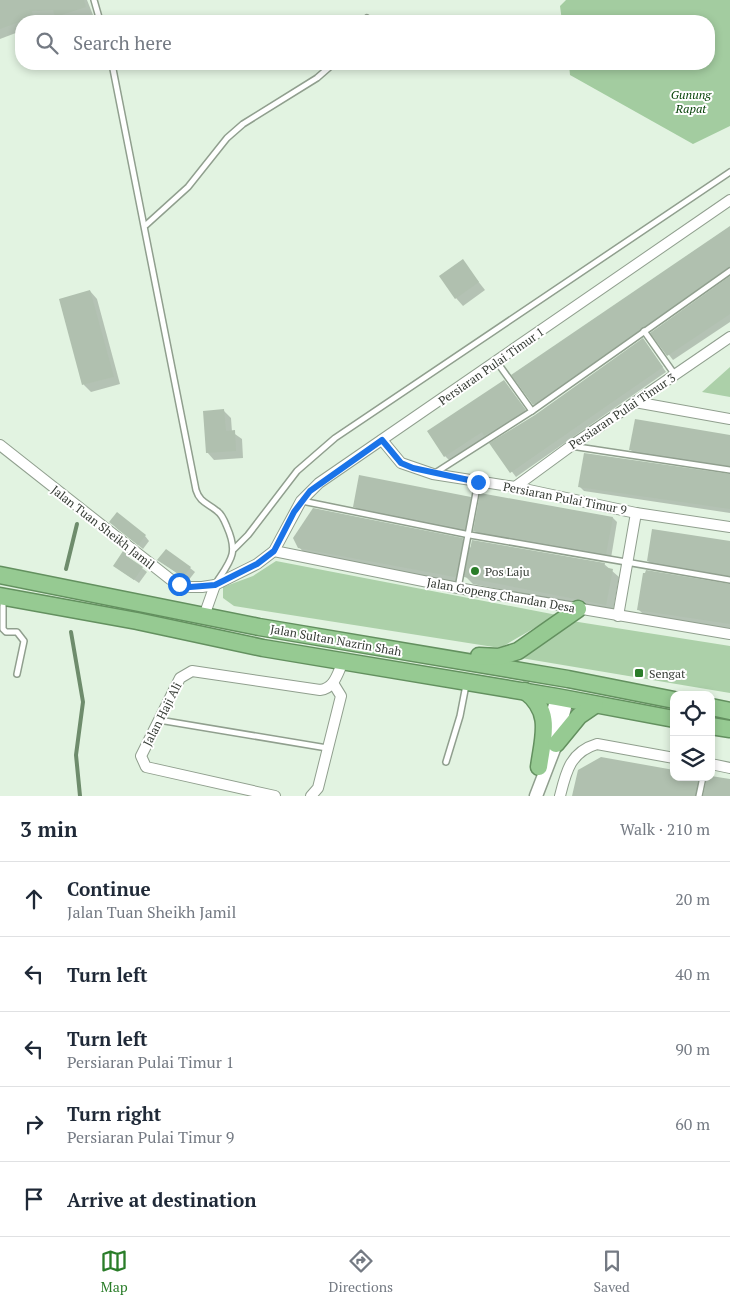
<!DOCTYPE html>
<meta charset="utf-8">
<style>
body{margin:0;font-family:"PT Serif",serif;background:#f6f6f7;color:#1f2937}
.controls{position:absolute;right:15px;bottom:15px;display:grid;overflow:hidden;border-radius:10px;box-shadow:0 2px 8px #0003}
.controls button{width:45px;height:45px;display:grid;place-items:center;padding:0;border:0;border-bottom:1px solid #e0e1e3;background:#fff;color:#1f2937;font:25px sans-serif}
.stop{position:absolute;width:15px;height:15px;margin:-11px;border:4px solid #1a73e8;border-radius:50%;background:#fff}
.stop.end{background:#1a73e8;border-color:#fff;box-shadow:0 1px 5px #0008}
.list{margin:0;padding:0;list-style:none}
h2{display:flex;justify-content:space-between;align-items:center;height:65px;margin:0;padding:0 20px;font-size:21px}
h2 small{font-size:16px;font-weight:400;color:#747a83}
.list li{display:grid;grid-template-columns:32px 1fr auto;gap:15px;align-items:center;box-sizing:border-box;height:75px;padding:0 20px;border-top:1px solid #e0e1e3}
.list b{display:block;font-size:19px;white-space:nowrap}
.list p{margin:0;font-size:16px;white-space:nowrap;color:#747a83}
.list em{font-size:16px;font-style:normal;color:#747a83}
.icon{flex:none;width:28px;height:28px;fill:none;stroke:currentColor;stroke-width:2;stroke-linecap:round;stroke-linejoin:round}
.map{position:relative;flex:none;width:730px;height:796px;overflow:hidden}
.search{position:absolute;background:#fff;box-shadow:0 2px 8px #0003;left:15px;right:15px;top:15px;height:55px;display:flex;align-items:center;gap:12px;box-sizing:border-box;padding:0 18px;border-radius:20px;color:#747a83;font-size:19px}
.sheet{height:440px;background:#fff}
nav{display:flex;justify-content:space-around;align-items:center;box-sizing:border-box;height:70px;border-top:1px solid #e0e1e3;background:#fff;font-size:14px;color:#747a83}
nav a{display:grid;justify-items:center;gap:2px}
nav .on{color:#2a7d29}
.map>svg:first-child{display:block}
.green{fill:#acd0a9}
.forest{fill:#a3cca0}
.shadow{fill:#0003}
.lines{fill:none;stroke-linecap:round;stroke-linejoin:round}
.stream{stroke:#6e8c6c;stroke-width:4}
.building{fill:#b0c0af}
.service-casing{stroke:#909f8e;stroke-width:8}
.minor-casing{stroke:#909f8e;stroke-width:12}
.tertiary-casing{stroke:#909f8e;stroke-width:15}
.trunk-casing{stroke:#63905f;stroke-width:19}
.service{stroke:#fff;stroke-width:5}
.minor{stroke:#fff;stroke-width:10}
.tertiary{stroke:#fff;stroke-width:12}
.trunk{stroke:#96ca92;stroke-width:16}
.route{stroke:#1a73e8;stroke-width:6}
.poi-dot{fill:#2a7d29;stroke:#fff;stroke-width:2}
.labels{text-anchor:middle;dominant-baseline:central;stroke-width:4;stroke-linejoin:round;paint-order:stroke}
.park-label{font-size:12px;font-style:italic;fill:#023f03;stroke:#fff}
.street-label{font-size:12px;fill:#363c35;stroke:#fff}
.poi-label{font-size:12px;fill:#363c35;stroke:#fff;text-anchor:start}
</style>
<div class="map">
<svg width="730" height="796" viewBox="0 0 730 796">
<rect width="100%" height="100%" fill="#e2f3e1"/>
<g class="green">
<path d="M 730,367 L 730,397 L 702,392 Z"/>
<path d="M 276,561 L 557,615 L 500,648 L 234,606 L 223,598 L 223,587 L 253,576 Z"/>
<path d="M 572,621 L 730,646 L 730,693 L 521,658 Z"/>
</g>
<path class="forest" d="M 566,0 L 730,0 L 730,126 L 693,144 L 570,75 L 569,64 L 709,64 L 709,21 L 562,21 L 560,6 Z"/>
<g class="shadow">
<path d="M 0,0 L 87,0 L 93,15 L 72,21 L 61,21 L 56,17 L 39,18 L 39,21 L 21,21 L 21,31 L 0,39 Z"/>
<path d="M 730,228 L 730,273 L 539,409 L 534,404 Z"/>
<path d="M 462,261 L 485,290 L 463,306 L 456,298 Z"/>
<path d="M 730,278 L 730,322 L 673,360 L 652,333 Z"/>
<path d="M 90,291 L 97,299 L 120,384 L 91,392 L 84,385 Z"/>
<path d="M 643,339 L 666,372 L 516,477 L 491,444 L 535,416 Z"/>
<path d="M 504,382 L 529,415 L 490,440 L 486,437 L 450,461 L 445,456 Z"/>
<path d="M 224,411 L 231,418 L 232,432 L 242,439 L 243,458 L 214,460 L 207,452 Z"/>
<path d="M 730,436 L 730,469 L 635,455 L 631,450 Z"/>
<path d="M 730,475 L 730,513 L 584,491 L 580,487 Z"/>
<path d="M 470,498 L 475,503 L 469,533 L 359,511 L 354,506 Z"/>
<path d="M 613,518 L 617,522 L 611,558 L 479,535 L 475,531 Z"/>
<path d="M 115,527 L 145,536 L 149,541 L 143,549 Z"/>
<path d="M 462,539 L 471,548 L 604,564 L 619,577 L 613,611 L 473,584 L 464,575 L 462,584 L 306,555 L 299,547 Z"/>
<path d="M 730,542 L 730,580 L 655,567 L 648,561 Z"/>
<path d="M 123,553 L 147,572 L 139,583 L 120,570 Z"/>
<path d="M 159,560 L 190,568 L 195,572 L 188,581 Z"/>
<path d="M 730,585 L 730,629 L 644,615 L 638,609 Z"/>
<path d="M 674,777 L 700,777 L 705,782 L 702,796 L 573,796 Z"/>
</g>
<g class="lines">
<g class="stream">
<path d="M 66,569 L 77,524"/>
<path d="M 71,632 L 83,702 L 76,755 L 80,796"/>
</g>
</g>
<g class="building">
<path d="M 0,0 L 84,0 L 86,7 L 55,17 L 53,10 L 32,11 L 33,17 L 0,29 Z"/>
<path d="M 730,226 L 730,267 L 533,405 L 511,375 Z"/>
<path d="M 463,259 L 479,282 L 455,299 L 439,276 Z"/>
<path d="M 730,276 L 730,314 L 667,356 L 650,333 Z"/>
<path d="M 90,290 L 114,377 L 82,385 L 59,299 Z"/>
<path d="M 643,338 L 663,367 L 510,473 L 489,443 L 535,415 Z"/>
<path d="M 504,380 L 526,410 L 484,436 L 482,432 L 444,457 L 427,431 Z"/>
<path d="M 224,409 L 226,431 L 235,430 L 236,451 L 206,453 L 203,411 Z"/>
<path d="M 635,419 L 730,435 L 730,466 L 629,450 Z"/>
<path d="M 584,453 L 730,474 L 730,509 L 578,487 Z"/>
<path d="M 359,475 L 471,497 L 465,529 L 353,507 Z"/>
<path d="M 480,493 L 613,517 L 606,554 L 473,531 Z"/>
<path d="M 313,508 L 463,538 L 456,576 L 455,577 L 298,548 L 293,538 Z"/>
<path d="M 117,512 L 146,535 L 138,545 L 109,522 Z"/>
<path d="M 652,529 L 730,541 L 730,576 L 647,561 Z"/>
<path d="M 472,540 L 605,563 L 604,567 L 613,569 L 606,605 L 464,577 Z"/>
<path d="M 166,549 L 191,567 L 183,577 L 157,560 Z"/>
<path d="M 123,551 L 129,556 L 128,557 L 143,567 L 134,580 L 113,566 Z"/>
<path d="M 646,570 L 730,584 L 730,624 L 637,610 L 643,573 L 645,573 Z"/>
<path d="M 601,757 L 674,770 L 674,777 L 698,777 L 695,796 L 572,796 L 578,770 Z"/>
<path d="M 711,776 L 730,779 L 730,796 L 703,796 L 707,777 Z"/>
</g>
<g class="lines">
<g class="service-casing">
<g id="service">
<path d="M 94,0 L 100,21"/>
<path d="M 365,21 L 367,18"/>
<path d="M 112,64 L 196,490 C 200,503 208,503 217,511 C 222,514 225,522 227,527 C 238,552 232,559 218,580"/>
<path d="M 146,225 L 188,187 L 227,138 L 243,124 L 317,78 L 333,64"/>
<path d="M 644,331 L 675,375"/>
<path d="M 497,362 L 532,411"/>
<path d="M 571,446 L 730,470"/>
<path d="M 435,473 L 532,411 L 730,271"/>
<path d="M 302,501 L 470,535 L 730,580"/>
<path d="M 234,549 L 248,535 L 297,471 L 335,438 L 730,172"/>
<path d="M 458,588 L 478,482"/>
<path d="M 3,598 L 3,629 L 6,632 L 17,632 L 24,641 L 17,674"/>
<path d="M 159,720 L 327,748"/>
<path d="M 446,762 L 460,716 L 466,685"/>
<path d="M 699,796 L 703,777"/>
</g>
</g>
<g class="minor-casing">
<g id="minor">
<path d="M 635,402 L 730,419"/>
<path d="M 382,440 L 401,463 L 433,474 L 515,487 L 636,513 L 730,527"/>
<path d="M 0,445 L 170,579 L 190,587 L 202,587 L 215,585 L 257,564 L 274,551 L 301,501 L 319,483 L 730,200"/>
<path d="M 515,487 L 571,446 L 730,337"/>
<path d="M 274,551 L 458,588 L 730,634"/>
<path d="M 204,616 L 215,585"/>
<path d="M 618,616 L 636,513"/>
<path d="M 711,764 L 730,768"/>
<path d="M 275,796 L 146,767 L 141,756 L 180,678 L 192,671 L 320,690 C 335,688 337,674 343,662"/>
<path d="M 311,796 L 318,788 L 341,696 L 333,683"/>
<path d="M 560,796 C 566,772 570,752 597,744 L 674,758"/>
</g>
</g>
<g class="tertiary-casing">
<g id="tertiary">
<path d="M 547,734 L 557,697"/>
<path d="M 536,796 L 556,744 L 567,699"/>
</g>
</g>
<g class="trunk-casing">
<g id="trunk">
<path d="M 0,575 L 259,627 L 568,679 L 674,700"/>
<path d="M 0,596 L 137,621 L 263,648 L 557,697 L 674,719"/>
<path d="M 479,656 L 499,657 L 518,651 L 578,609"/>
<path d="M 525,691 C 553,712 543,737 539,767"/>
<path d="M 711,707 L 730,711"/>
<path d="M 711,726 L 730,729"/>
<path d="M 556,744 L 579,716 L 595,705"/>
</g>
</g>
<use href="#service" class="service"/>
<use href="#minor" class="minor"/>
<use href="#tertiary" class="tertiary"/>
<use href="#trunk" class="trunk"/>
</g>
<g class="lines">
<path class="route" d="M 179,584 L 190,587 L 215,585 L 257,564 L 274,551 L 294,512 L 310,491 L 382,440 L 401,463 L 413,468 L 478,482"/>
</g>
<g class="poi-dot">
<circle cx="475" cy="571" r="5"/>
<rect x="634" y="668" width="10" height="10" rx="2.5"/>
</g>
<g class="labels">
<g class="park-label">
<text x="691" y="94">Gunung<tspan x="691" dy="14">Rapat</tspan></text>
</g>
<g class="street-label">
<text transform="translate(491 366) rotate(-35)">Persiaran Pulai Timur 1</text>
<text transform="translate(622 411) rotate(-34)">Persiaran Pulai Timur 3</text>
<text transform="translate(565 498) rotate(11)">Persiaran Pulai Timur 9</text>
<text transform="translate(103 527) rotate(38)">Jalan Tuan Sheikh Jamil</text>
<text transform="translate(501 595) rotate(10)">Jalan Gopeng Chandan Desa</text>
<text transform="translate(336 640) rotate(10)">Jalan Sultan Nazrin Shah</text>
<text transform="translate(162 714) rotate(-63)">Jalan Haji Ali</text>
</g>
<g class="poi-label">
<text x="485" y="571">Pos Laju</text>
<text x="649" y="673">Sengat</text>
</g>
</g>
</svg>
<div class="controls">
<button><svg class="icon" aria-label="locate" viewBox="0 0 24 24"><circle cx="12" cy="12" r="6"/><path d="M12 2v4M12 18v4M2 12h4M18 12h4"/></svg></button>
<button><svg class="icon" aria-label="layers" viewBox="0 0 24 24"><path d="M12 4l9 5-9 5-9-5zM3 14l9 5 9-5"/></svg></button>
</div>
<div class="stop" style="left:179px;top:584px"></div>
<div class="stop end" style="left:478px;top:482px"></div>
<div class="search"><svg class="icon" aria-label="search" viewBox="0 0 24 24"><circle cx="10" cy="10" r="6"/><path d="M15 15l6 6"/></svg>Search here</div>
</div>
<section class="sheet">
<h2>3 min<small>Walk · 210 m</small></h2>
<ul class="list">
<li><svg class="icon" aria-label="ahead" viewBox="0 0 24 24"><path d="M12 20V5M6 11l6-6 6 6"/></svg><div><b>Continue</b><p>Jalan Tuan Sheikh Jamil</p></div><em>20 m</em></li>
<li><svg class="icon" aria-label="left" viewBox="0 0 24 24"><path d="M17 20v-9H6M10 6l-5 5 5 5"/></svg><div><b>Turn left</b></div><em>40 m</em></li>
<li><svg class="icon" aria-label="left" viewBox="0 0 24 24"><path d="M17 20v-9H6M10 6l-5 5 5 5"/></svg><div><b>Turn left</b><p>Persiaran Pulai Timur 1</p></div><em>90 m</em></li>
<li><svg class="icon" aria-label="right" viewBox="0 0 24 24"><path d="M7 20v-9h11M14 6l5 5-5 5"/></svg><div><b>Turn right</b><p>Persiaran Pulai Timur 9</p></div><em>60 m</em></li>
<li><svg class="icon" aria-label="arrive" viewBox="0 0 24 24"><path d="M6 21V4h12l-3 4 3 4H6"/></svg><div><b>Arrive at destination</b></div></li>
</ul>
</section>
<nav>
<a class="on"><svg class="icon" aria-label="map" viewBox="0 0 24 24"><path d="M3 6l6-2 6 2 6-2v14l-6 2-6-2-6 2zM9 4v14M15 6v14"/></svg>Map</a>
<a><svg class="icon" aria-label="directions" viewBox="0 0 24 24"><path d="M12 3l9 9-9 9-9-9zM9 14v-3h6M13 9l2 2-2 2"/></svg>Directions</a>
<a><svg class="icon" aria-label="saved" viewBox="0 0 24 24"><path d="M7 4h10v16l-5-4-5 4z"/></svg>Saved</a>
</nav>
